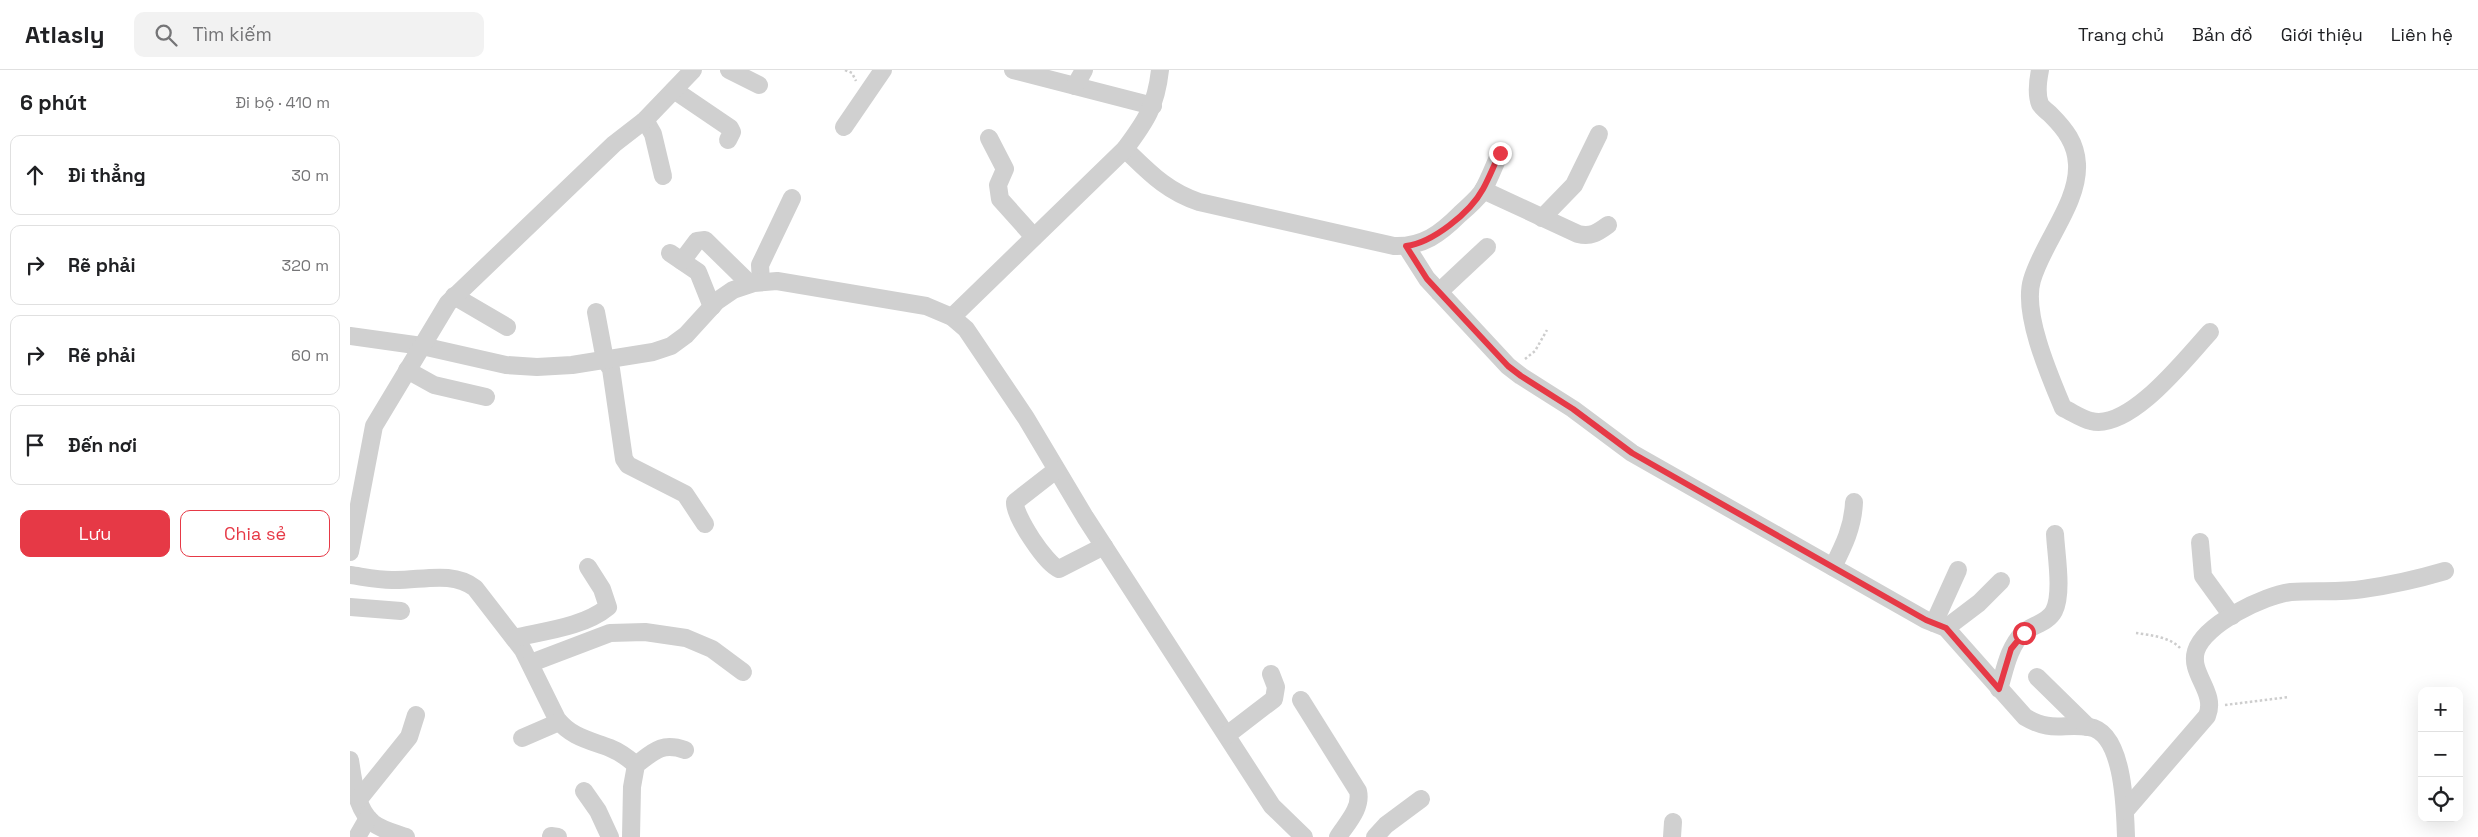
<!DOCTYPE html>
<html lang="vi">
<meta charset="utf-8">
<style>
body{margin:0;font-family:"Space Grotesk",sans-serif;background:#f2f2f2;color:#202124}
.controls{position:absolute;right:15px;bottom:15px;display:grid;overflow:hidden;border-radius:10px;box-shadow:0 5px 20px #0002}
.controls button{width:45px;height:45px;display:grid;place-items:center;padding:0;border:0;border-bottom:1px solid #e0e0e0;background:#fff;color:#202124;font:25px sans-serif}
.stop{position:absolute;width:15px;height:15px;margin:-11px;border:4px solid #e63946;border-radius:50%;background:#fff}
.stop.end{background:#e63946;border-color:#fff;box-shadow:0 1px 5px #0008}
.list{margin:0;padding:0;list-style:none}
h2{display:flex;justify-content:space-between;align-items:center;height:65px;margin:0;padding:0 20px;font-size:21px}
h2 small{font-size:16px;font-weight:400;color:#757577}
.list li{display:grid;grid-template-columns:32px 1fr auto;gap:15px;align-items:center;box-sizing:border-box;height:80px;margin:0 10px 10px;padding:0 10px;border:1px solid #e0e0e0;border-radius:10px}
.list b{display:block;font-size:19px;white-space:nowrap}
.list em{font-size:16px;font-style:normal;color:#757577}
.actions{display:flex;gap:10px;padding:15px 20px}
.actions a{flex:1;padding:11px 0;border:1px solid #e63946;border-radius:10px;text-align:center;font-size:18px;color:#e63946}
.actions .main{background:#e63946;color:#fff}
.icon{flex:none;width:28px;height:28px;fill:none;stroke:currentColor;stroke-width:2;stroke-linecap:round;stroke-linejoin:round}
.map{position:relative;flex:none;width:2128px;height:767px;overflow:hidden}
header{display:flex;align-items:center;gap:30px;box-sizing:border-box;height:70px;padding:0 25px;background:#fff;border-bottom:1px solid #e0e0e0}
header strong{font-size:24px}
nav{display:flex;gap:28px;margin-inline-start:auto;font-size:18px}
.search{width:350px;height:45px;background:#f2f2f2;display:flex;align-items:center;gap:12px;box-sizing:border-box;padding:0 18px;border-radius:10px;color:#757577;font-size:19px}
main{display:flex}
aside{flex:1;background:#fff}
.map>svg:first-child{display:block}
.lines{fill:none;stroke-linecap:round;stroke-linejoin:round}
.path{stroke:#cdcdcd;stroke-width:2.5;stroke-dasharray:2.5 2.5;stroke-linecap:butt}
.minor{stroke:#d0d0d0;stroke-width:18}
.route{stroke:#e63946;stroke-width:6}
</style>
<header>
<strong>Atlasly</strong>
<div class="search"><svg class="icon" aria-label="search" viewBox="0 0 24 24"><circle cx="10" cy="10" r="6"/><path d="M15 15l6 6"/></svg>Tìm kiếm</div>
<nav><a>Trang chủ</a><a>Bản đồ</a><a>Giới thiệu</a><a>Liên hệ</a></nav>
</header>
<main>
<aside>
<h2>6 phút<small>Đi bộ · 410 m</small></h2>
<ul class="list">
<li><svg class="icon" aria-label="ahead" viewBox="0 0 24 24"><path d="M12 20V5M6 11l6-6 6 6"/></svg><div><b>Đi thẳng</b></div><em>30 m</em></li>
<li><svg class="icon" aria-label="right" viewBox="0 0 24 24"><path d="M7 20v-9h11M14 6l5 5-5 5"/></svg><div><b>Rẽ phải</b></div><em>320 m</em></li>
<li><svg class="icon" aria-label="right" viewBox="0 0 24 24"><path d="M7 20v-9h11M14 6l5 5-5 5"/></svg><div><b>Rẽ phải</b></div><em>60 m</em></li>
<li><svg class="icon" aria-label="arrive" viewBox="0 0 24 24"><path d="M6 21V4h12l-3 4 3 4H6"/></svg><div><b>Đến nơi</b></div></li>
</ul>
<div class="actions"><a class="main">Lưu</a><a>Chia sẻ</a></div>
</aside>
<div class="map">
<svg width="2128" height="767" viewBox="0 0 2128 767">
<rect width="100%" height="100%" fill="#fff"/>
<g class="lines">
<g class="path">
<path d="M 495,0 L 502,3 L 506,11"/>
<path d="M 1175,289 L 1185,281 L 1197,260"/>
<path d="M 1786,563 C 1800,565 1820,567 1830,578"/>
<path d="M 1875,635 L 1939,627"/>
</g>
<g class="minor">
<path d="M 379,0 L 409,15"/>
<path d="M 663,0 L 803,36"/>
<path d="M 1690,0 C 1688,10 1686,24 1690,34 C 1692,38 1698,42 1701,45 C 1715,59 1726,73 1727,94 C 1729,133 1693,172 1682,210 C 1672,243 1700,307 1713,338 C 1722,342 1732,349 1741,351 C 1780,361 1836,288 1860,262"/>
<path d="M 725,16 L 734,0"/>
<path d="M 324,20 L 380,58 L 382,62 L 378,70"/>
<path d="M 295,50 L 303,64 L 313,106"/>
<path d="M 494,57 L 533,0"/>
<path d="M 639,68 L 655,99 L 648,115 L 650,129 L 684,167"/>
<path d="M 775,79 C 799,102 816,121 849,132 L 1044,176 C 1073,177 1090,164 1110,144 C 1118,137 1126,130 1132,122 C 1139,110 1144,96 1150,83"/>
<path d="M 1133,120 L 1228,164 C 1241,167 1247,163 1258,155"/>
<path d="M 1192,148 L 1224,115 L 1249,64"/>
<path d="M 1056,176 L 1077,209 L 1158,296 L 1171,306 L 1223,339 L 1282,383 L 1576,550 L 1596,558 L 1675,647 C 1702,663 1712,653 1739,657 C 1774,662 1775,739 1776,767"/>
<path d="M 320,183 L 348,202 L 362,237"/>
<path d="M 332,191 L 347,171 L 355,170 L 400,214"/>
<path d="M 411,212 L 410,195 L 442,128"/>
<path d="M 1089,222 L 1137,177"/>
<path d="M 104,226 L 157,257"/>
<path d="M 246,242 L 255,290 L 261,299 L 274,389 L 278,395 L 335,424 L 355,454"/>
<path d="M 602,247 L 775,79 C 796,51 806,36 810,0"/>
<path d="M 0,266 L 72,276 L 156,295 L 187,297 L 222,295 L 303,282 L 321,276 L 336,265 L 367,231 L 383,220 L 404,213 L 427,211 L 576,236 L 602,247 L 616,259 L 676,348 L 735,447 L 922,736 L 954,767"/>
<path d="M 57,300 L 84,315 L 136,327"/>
<path d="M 706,400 L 665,432 C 664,446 696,494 709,499 L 754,476"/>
<path d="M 1850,472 L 1853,506 L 1882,546"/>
<path d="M 0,482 L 24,356 L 98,233 L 264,74 L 295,50 L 343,0"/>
<path d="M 1483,497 C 1494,475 1503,457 1504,432"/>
<path d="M 0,505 C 14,507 28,510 42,510 C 70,511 102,500 125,518 L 173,580 L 207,649 C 221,667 239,670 260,678 C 270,682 278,688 286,695"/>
<path d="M 0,537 L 51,541"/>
<path d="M 1584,553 L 1608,500"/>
<path d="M 1596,558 L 1629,533 L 1651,511"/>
<path d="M 164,568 C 194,561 234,557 258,537 L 252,519 L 238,497"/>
<path d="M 181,593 L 260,563 L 295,562 L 336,568 L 362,579 L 393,602"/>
<path d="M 1687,607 L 1738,657"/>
<path d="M 1649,619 C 1655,600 1658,578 1673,563 C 1682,555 1698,553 1704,541 C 1713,523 1706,484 1705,464"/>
<path d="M 951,630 L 1008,721 C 1012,738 997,753 988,767"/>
<path d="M 877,665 L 924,629 L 926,617 L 921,604"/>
<path d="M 172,668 L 209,652"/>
<path d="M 0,690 C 3,710 6,739 23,753 C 32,760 45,763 56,767"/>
<path d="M 234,721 L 248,741 L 260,767"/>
<path d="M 9,729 L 59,667 L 66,645"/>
<path d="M 1775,741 L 1857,646 C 1867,622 1839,604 1846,581 C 1854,554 1915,525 1941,522 C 1965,520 1989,523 2013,519 C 2041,515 2068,509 2095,501"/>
<path d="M 201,766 L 208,767"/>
<path d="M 7,767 L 18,748"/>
<path d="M 281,767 L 282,717 L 286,695 C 304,681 312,672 335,680"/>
<path d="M 1025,767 L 1036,755 L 1071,729"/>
<path d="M 1322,767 L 1323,752"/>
</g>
</g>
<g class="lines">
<path class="route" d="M 1150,83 C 1144,95 1139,108 1133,119 C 1120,143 1082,173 1056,176 L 1077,209 L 1158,296 L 1171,306 L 1223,339 L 1282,383 L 1576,550 L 1596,558 L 1649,619 L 1661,579 L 1674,563"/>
</g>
</svg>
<div class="controls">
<button>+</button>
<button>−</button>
<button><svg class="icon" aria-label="locate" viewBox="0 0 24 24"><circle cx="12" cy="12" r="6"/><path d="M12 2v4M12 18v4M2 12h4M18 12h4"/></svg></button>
</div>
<div class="stop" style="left:1674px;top:563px"></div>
<div class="stop end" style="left:1150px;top:83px"></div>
</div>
</main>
